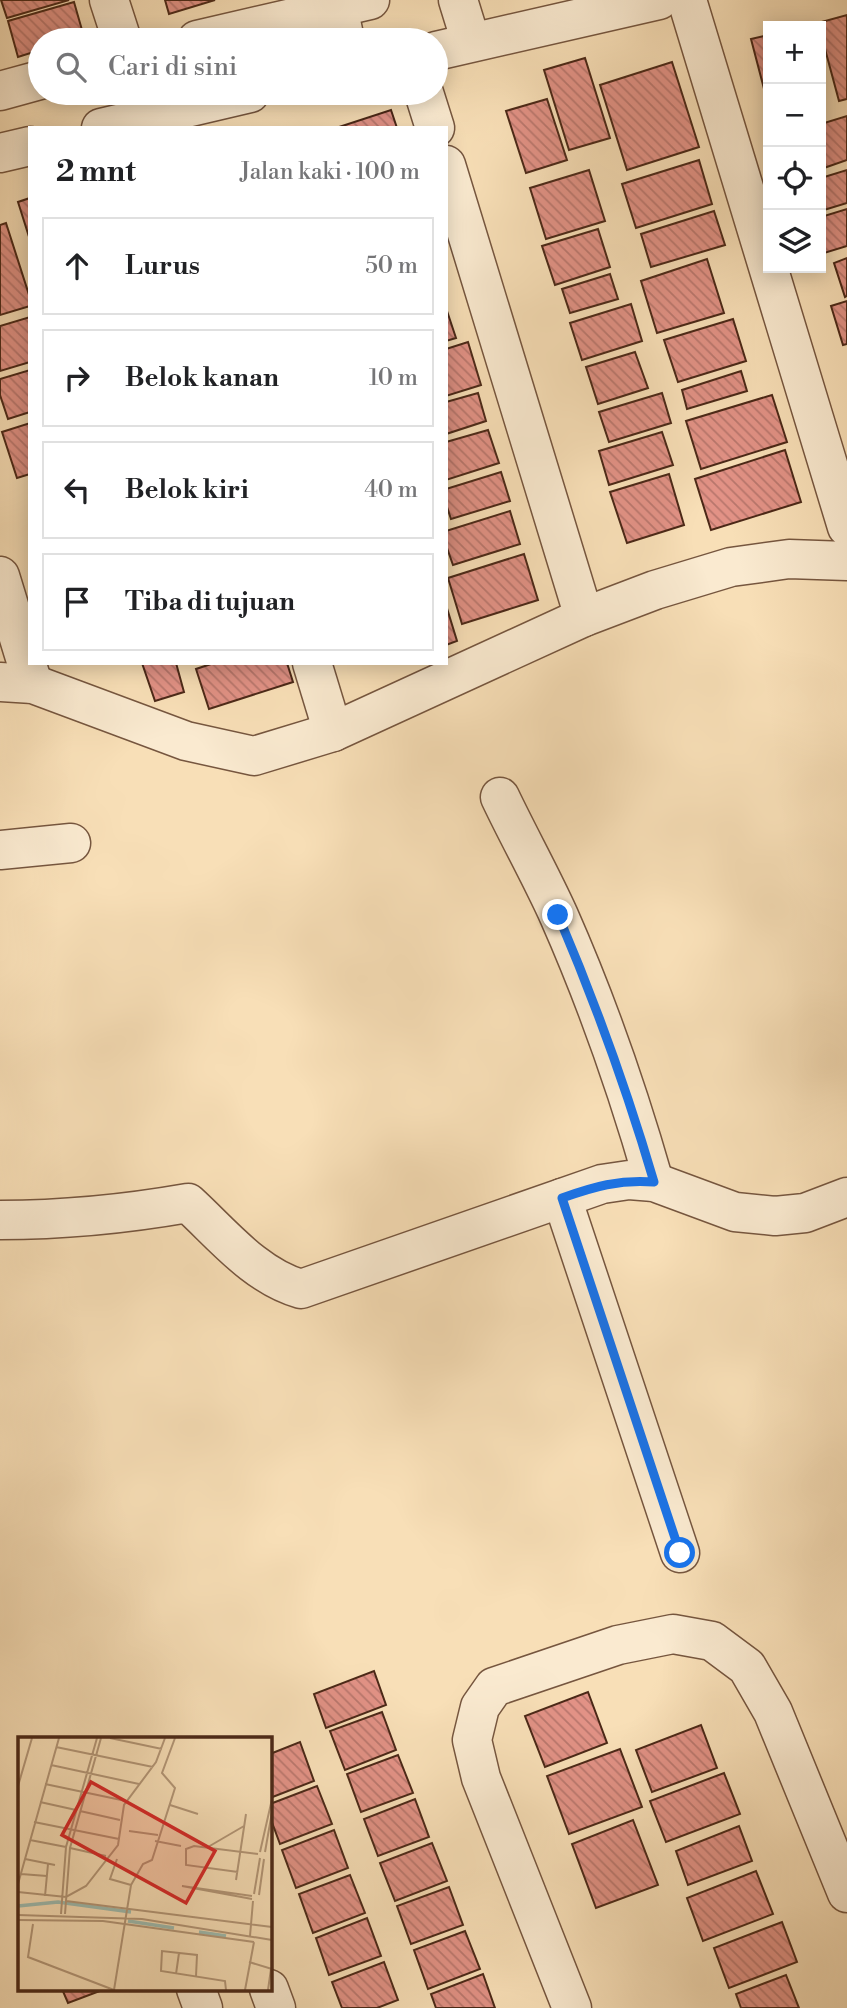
<!DOCTYPE html>
<html lang="id">
<meta charset="utf-8">
<style>
body{margin:0;font-family:"Libre Bodoni",serif;background:#f6f6f6;color:#202124}
.controls{position:absolute;right:21px;top:21px;display:grid;overflow:hidden;border-radius:0px;box-shadow:0 4px 18px #0003}
.controls button{width:63px;height:63px;display:grid;place-items:center;padding:0;border:0;border-bottom:2px solid #e0e0e0;background:#fff;color:#202124;font:35px sans-serif}
.stop{position:absolute;width:21px;height:21px;margin:-16px;border:5px solid #1a73e8;border-radius:50%;background:#fff}
.stop.end{background:#1a73e8;border-color:#fff;box-shadow:0 2px 7px #0008}
.list{margin:0;padding:0;list-style:none}
h2{display:flex;justify-content:space-between;align-items:center;height:91px;margin:0;padding:0 28px;font-size:30px}
h2 small{font-size:23px;font-weight:400;color:#757577}
.list li{display:grid;grid-template-columns:46px 1fr auto;gap:21px;align-items:center;box-sizing:border-box;height:98px;margin:0 14px 14px;padding:0 14px;border:2px solid #e0e0e0;border-radius:0px}
.list b{display:block;font-size:26px;white-space:nowrap}
.list em{font-size:23px;font-style:normal;color:#757577}
.icon{flex:none;width:38px;height:38px;fill:none;stroke:currentColor;stroke-width:2;stroke-linecap:round;stroke-linejoin:round}
.map{position:relative;flex:none;width:847px;height:2008px;overflow:hidden}
.search{position:absolute;background:#fff;box-shadow:0 4px 18px #0003;left:28px;top:28px;width:420px;height:77px;display:flex;align-items:center;gap:18px;box-sizing:border-box;padding:0 24px;border-radius:38px;color:#757577;font-size:26px}
.panel{position:absolute;background:#fff;box-shadow:0 4px 18px #0003;left:28px;top:126px;width:420px;height:539px;border-radius:0px}
.map>svg:first-child{display:block}
.building{fill:url(#building-back-hatch);stroke:#4b2817;stroke-width:2}
.lines{fill:none;stroke-linecap:round;stroke-linejoin:round}
.street-casing{stroke:#76563f;stroke-width:41}
.street{stroke:#faead0;stroke-width:38}
.route{stroke:#1a73e8;stroke-width:9}
.inset-river{fill:none;stroke:#9dbcb1;stroke-width:3.5}
.inset-road{fill:none;stroke:#b39677;stroke-width:2}
.view{fill:#d62828;fill-opacity:0.15;stroke:#d62828;stroke-width:3.5}
.inset-edge{fill:none;stroke:#4b2817;stroke-width:3.5}
</style>
<div class="map">
<svg width="847" height="2008" viewBox="0 0 847 2008">
<defs>
<pattern id="building-back-hatch" width="6" height="6" patternUnits="userSpaceOnUse" patternTransform="scale(1.75)"><rect width="6" height="6" fill="#e29286"/><path d="M-1 5l2 2M0 0l6 6M5-1l2 2" fill="none" stroke="#b9776d"/></pattern>
</defs>
<rect width="100%" height="100%" fill="#f8dfb7"/>
<filter id="stains"><feTurbulence type="fractalNoise" baseFrequency=".00286" numOctaves="4"/><feColorMatrix values="0 0 0 0 .2 0 0 0 0 .09 0 0 0 0 .02 0 0 0 .5 -.17"/></filter>
<radialGradient id="worn" r=".72"><stop offset=".6" stop-color="#630" stop-opacity="0"/><stop offset="1" stop-color="#630" stop-opacity=".3"/></radialGradient>
<g class="building">
<path d="M 1,0 L 69,0 L 7,18 Z"/>
<path d="M 165,0 L 215,0 L 169,14 Z"/>
<path d="M 74,2 L 84,37 L 74,40 L 40,40 L 40,50 L 18,57 L 8,21 Z"/>
<path d="M 847,15 L 847,99 L 839,101 L 818,23 Z"/>
<path d="M 768,35 L 768,104 L 751,39 Z"/>
<path d="M 585,58 L 610,138 L 569,150 L 544,70 Z"/>
<path d="M 672,62 L 699,147 L 627,170 L 600,85 Z"/>
<path d="M 547,99 L 567,160 L 526,173 L 506,111 Z"/>
<path d="M 391,110 L 397,128 L 336,128 Z"/>
<path d="M 847,116 L 847,160 L 821,169 L 821,124 Z"/>
<path d="M 699,160 L 712,204 L 636,228 L 622,184 Z"/>
<path d="M 589,170 L 605,221 L 546,239 L 530,188 Z"/>
<path d="M 847,170 L 847,203 L 824,210 L 821,197 L 821,178 Z"/>
<path d="M 30,198 L 30,240 L 18,202 Z"/>
<path d="M 847,209 L 847,246 L 821,254 L 821,217 Z"/>
<path d="M 714,211 L 725,245 L 651,267 L 641,234 Z"/>
<path d="M 6,223 L 30,298 L 30,306 L 0,315 L 0,225 Z"/>
<path d="M 598,229 L 610,267 L 555,285 L 542,246 Z"/>
<path d="M 847,258 L 847,296 L 845,297 L 834,263 Z"/>
<path d="M 707,259 L 724,313 L 657,333 L 641,281 Z"/>
<path d="M 610,274 L 618,299 L 570,313 L 562,289 Z"/>
<path d="M 847,301 L 847,344 L 843,345 L 831,306 Z"/>
<path d="M 631,304 L 642,341 L 582,360 L 570,323 Z"/>
<path d="M 446,308 L 456,338 L 446,341 Z"/>
<path d="M 30,317 L 30,362 L 0,371 L 0,326 Z"/>
<path d="M 733,319 L 746,361 L 678,382 L 664,340 Z"/>
<path d="M 468,342 L 481,385 L 446,396 L 446,349 Z"/>
<path d="M 635,352 L 648,388 L 598,404 L 586,367 Z"/>
<path d="M 30,370 L 30,412 L 8,419 L 0,395 L 0,379 Z"/>
<path d="M 741,371 L 747,391 L 687,409 L 682,390 Z"/>
<path d="M 478,393 L 486,421 L 446,434 L 446,402 Z"/>
<path d="M 662,393 L 671,423 L 609,442 L 599,412 Z"/>
<path d="M 772,395 L 787,442 L 701,469 L 686,421 Z"/>
<path d="M 30,423 L 30,474 L 17,478 L 2,432 Z"/>
<path d="M 488,430 L 499,463 L 446,480 L 446,442 Z"/>
<path d="M 662,432 L 673,465 L 609,485 L 599,451 Z"/>
<path d="M 785,450 L 801,502 L 711,530 L 695,479 Z"/>
<path d="M 501,472 L 510,501 L 451,519 L 446,504 L 446,489 Z"/>
<path d="M 669,474 L 684,525 L 627,543 L 610,492 Z"/>
<path d="M 510,511 L 520,544 L 453,565 L 446,545 L 446,531 Z"/>
<path d="M 524,554 L 538,600 L 462,624 L 448,578 Z"/>
<path d="M 446,605 L 457,641 L 446,645 Z"/>
<path d="M 142,663 L 176,663 L 184,692 L 155,701 Z"/>
<path d="M 214,663 L 287,663 L 293,682 L 209,709 L 196,669 Z"/>
<path d="M 374,1671 L 386,1705 L 326,1728 L 314,1694 Z"/>
<path d="M 588,1692 L 607,1743 L 545,1767 L 525,1716 Z"/>
<path d="M 382,1712 L 396,1750 L 345,1770 L 330,1731 Z"/>
<path d="M 701,1725 L 717,1768 L 652,1792 L 636,1750 Z"/>
<path d="M 300,1742 L 314,1781 L 270,1798 L 270,1754 Z"/>
<path d="M 620,1749 L 642,1807 L 569,1834 L 547,1776 Z"/>
<path d="M 398,1755 L 413,1793 L 361,1812 L 347,1774 Z"/>
<path d="M 724,1773 L 740,1814 L 666,1842 L 650,1801 Z"/>
<path d="M 317,1786 L 332,1824 L 280,1844 L 270,1817 L 270,1804 Z"/>
<path d="M 415,1799 L 429,1837 L 378,1856 L 364,1819 Z"/>
<path d="M 633,1820 L 658,1885 L 596,1908 L 572,1844 Z"/>
<path d="M 739,1826 L 752,1861 L 688,1885 L 676,1851 Z"/>
<path d="M 334,1830 L 348,1868 L 296,1888 L 282,1850 Z"/>
<path d="M 432,1843 L 447,1881 L 395,1901 L 380,1863 Z"/>
<path d="M 756,1871 L 773,1914 L 703,1941 L 687,1898 Z"/>
<path d="M 350,1875 L 365,1913 L 313,1933 L 299,1894 Z"/>
<path d="M 449,1887 L 463,1925 L 411,1944 L 397,1906 Z"/>
<path d="M 367,1918 L 381,1956 L 329,1975 L 316,1938 Z"/>
<path d="M 782,1922 L 797,1962 L 729,1988 L 714,1948 Z"/>
<path d="M 465,1931 L 480,1969 L 428,1989 L 414,1950 Z"/>
<path d="M 384,1962 L 398,2000 L 377,2008 L 342,2008 L 332,1982 Z"/>
<path d="M 483,1974 L 495,2008 L 436,2008 L 431,1994 Z"/>
<path d="M 786,1975 L 799,2008 L 741,2008 L 736,1994 Z"/>
<path d="M 62,1989 L 105,1989 L 68,2003 Z"/>
</g>
<g class="lines">
<g class="street-casing">
<g id="street">
<path d="M 109,0 L 122,40"/>
<path d="M 458,0 L 471,42"/>
<path d="M 687,0 L 847,527"/>
<path d="M 338,7 L 345,40"/>
<path d="M 197,40 L 370,0"/>
<path d="M 436,51 L 659,0"/>
<path d="M 0,91 L 40,80"/>
<path d="M 424,93 L 435,128"/>
<path d="M 101,128 L 250,93"/>
<path d="M 0,153 L 30,146"/>
<path d="M 446,165 L 584,617"/>
<path d="M 0,576 L 33,684"/>
<path d="M 312,663 L 333,732"/>
<path d="M 0,682 L 33,684 L 186,741 L 254,756 L 333,732 L 584,617 L 655,590 L 731,567 L 789,559 L 847,561"/>
<path d="M 500,797 C 519,837 541,876 559,916 C 597,1002 628,1091 654,1182"/>
<path d="M 0,850 L 71,843"/>
<path d="M 562,1198 L 680,1553"/>
<path d="M 0,1220 C 64,1220 125,1214 188,1203 C 222,1234 255,1276 301,1289 L 602,1184 L 629,1180 L 654,1182 L 735,1212 L 775,1216 L 805,1213 L 847,1197"/>
<path d="M 196,1989 L 203,2008"/>
<path d="M 269,1989 L 276,2008"/>
<path d="M 572,2008 L 481,1778 L 472,1740 L 480,1707 L 494,1687 L 618,1645 L 673,1634 L 712,1641 L 747,1667 L 773,1712 L 847,1893"/>
</g>
</g>
<use href="#street" class="street"/>
</g>
<g class="lines">
<path class="route" d="M 558,915 C 595,1002 627,1090 654,1182 C 620,1179 593,1187 562,1198 L 680,1553"/>
</g>
<g transform="translate(18 1737)">
<rect width="254" height="254" fill="#f8dfb7"/>
<path class="inset-river" d="M 0,169 L 40,165 L 113,175M 110,184 L 156,191M 181,195 L 208,199"/>
<path class="inset-road" d="M 92,1 L 144,12M 38,10 L 135,30M 33,28 L 121,47M 27,47 L 108,64M 0,49 L 14,1M 22,65 L 58,73M 152,68 L 180,77M 62,74 L 102,83M 16,85 L 101,102M 111,94 L 140,98M 12,103 L 48,110M 137,104 L 163,109M 190,110 L 226,89M 52,111 L 88,119M 242,115 L 254,62M 247,115 L 254,75M 7,122 L 37,128M 99,122 L 92,142 L 113,148M 220,135 L 168,128 L 168,112 L 176,109 L 240,117M 3,137 L 29,139M 218,143 L 228,77M 0,147 L 41,1M 164,149 L 234,162M 164,149 L 234,159M 0,155 L 48,160 L 68,149 L 100,108 L 106,68 L 138,25 L 147,1M 236,157 L 242,121M 241,158 L 246,122M 27,159 L 30,127M 48,164 L 254,190M 43,177 L 48,110 L 79,1M 47,177 L 52,111 L 83,1M 0,178 L 124,182 L 254,203M 0,183 L 85,184 L 236,205M 15,187 L 10,220 L 96,253M 232,199 L 235,164M 231,225 L 254,232M 158,237 L 161,216M 178,239 L 179,218 L 144,214 L 143,234 L 207,244 L 208,253M 96,253 L 113,148 L 125,127 L 134,123 L 157,51 L 144,36 L 157,1M 227,253 L 236,205M 250,253 L 253,232"/>
<path class="view" d="M 73,45 L 197,114 L 168,166 L 44,98 Z"/>
<rect width="254" height="254" class="inset-edge"/>
</g>
<rect width="100%" height="100%" filter="url(#stains)"/>
<rect width="100%" height="100%" fill="url(#worn)"/>
</svg>
<div class="controls">
<button>+</button>
<button>−</button>
<button><svg class="icon" aria-label="locate" viewBox="0 0 24 24"><circle cx="12" cy="12" r="6"/><path d="M12 2v4M12 18v4M2 12h4M18 12h4"/></svg></button>
<button><svg class="icon" aria-label="layers" viewBox="0 0 24 24"><path d="M12 4l9 5-9 5-9-5zM3 14l9 5 9-5"/></svg></button>
</div>
<div class="stop" style="left:680px;top:1553px"></div>
<div class="stop end" style="left:558px;top:915px"></div>
<div class="search"><svg class="icon" aria-label="search" viewBox="0 0 24 24"><circle cx="10" cy="10" r="6"/><path d="M15 15l6 6"/></svg>Cari di sini</div>
<section class="panel">
<h2>2 mnt<small>Jalan kaki · 100 m</small></h2>
<ul class="list">
<li><svg class="icon" aria-label="ahead" viewBox="0 0 24 24"><path d="M12 20V5M6 11l6-6 6 6"/></svg><div><b>Lurus</b></div><em>50 m</em></li>
<li><svg class="icon" aria-label="right" viewBox="0 0 24 24"><path d="M7 20v-9h11M14 6l5 5-5 5"/></svg><div><b>Belok kanan</b></div><em>10 m</em></li>
<li><svg class="icon" aria-label="left" viewBox="0 0 24 24"><path d="M17 20v-9H6M10 6l-5 5 5 5"/></svg><div><b>Belok kiri</b></div><em>40 m</em></li>
<li><svg class="icon" aria-label="arrive" viewBox="0 0 24 24"><path d="M6 21V4h12l-3 4 3 4H6"/></svg><div><b>Tiba di tujuan</b></div></li>
</ul>
</section>
</div>
